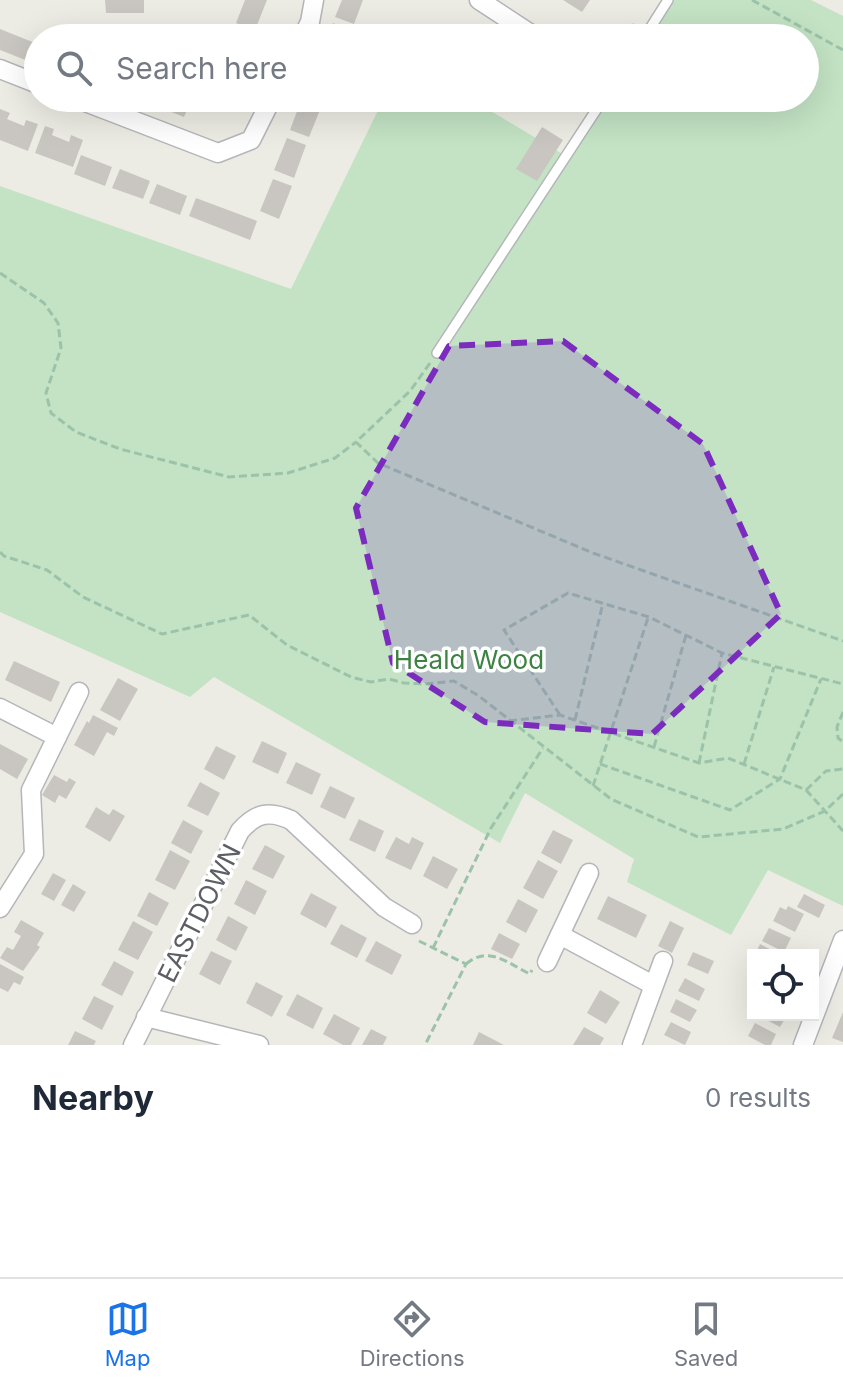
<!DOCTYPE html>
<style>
body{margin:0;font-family:Inter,sans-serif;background:#f6f6f7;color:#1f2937}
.controls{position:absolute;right:24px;bottom:24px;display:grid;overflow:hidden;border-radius:0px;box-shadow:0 8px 32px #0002}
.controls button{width:72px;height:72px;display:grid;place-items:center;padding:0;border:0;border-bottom:2px solid #e0e1e3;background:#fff;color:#1f2937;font:40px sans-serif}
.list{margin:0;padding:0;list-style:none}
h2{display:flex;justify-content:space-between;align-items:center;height:104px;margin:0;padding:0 32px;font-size:34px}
h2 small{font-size:26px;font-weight:400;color:#747a83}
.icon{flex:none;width:44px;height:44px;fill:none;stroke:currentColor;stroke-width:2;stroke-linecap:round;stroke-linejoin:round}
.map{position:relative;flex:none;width:843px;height:1045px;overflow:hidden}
.search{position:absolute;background:#fff;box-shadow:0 8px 32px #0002;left:24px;right:24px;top:24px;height:88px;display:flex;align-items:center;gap:20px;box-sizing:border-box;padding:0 28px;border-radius:44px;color:#747a83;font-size:30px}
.sheet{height:232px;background:#fff}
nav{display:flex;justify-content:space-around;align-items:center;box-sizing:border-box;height:112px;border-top:2px solid #e0e1e3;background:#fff;font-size:22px;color:#747a83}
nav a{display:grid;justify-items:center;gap:4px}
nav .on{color:#1a73e8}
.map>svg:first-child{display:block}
.green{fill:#c3e3c4}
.building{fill:#c9c6c1}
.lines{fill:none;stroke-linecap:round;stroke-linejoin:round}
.lane-casing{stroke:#b4b6ba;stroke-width:12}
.street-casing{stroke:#b4b6ba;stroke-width:21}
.path{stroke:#9cc3a9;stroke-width:3;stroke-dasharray:8 4;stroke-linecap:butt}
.lane{stroke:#fff;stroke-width:9}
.street{stroke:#fff;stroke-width:18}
.marked{fill:#7b2cbf;fill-opacity:0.2;stroke:#7b2cbf;stroke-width:6;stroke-dasharray:16 10;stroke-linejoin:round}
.labels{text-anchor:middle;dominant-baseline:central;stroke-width:7;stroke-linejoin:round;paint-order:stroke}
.park-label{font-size:26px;fill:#3d8242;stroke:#fff}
.street-label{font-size:26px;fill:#5c5f63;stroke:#fff}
</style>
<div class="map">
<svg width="843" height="1045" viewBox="0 0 843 1045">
<rect width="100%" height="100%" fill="#edece4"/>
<path class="green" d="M 664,0 L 811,0 L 843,16 L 843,906 L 768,870 L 731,935 L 627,882 L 634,859 L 525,793 L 500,843 L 214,677 L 190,697 L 0,612 L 0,186 L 291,289 L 384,98 L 469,98 L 566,156 L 602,98 L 805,98 L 805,38 L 640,38 Z"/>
<g class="building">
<path d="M 105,0 L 144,0 L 144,13 L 106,13 Z"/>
<path d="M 245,0 L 267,0 L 255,30 L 236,23 Z"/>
<path d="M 342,0 L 363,0 L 354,24 L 335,17 Z"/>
<path d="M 563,0 L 590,0 L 582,12 Z"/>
<path d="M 333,23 L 351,31 L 348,38 L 327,38 Z"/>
<path d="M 472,24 L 493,38 L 462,38 Z"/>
<path d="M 0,29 L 35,43 L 28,61 L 0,50 Z"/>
<path d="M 157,98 L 192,98 L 184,117 L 154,105 Z"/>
<path d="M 201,98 L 229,98 L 225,107 Z"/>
<path d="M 302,98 L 322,105 L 309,137 L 290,130 Z"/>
<path d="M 0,109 L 10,113 L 7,119 L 24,126 L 26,120 L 38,124 L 28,151 L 0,140 Z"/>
<path d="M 45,126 L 54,129 L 52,135 L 69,142 L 71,135 L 83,140 L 73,167 L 35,153 Z"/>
<path d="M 542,127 L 563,140 L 537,181 L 516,169 Z"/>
<path d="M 287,138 L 306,145 L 294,178 L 274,170 Z"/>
<path d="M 81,155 L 112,167 L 105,186 L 74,174 Z"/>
<path d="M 120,169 L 150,181 L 143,199 L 112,188 Z"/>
<path d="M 273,179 L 292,186 L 279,219 L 260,211 Z"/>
<path d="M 157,184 L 187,196 L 180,215 L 149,203 Z"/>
<path d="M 196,198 L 257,221 L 250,240 L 189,216 Z"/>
<path d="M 14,661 L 60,682 L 51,702 L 5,680 Z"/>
<path d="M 118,678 L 138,689 L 120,721 L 100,710 Z"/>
<path d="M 93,715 L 118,728 L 114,736 L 107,732 L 94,756 L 74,745 L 87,721 L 89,723 Z"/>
<path d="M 262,741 L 287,753 L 278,774 L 252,762 Z"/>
<path d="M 0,744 L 28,759 L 17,779 L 0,769 Z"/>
<path d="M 216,746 L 236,756 L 224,780 L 204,769 Z"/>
<path d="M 296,762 L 321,774 L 312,795 L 286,783 Z"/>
<path d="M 54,775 L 67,782 L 69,778 L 76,782 L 66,799 L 59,795 L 55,803 L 42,795 Z"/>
<path d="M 200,782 L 220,793 L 208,816 L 187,806 Z"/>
<path d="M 330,786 L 355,798 L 345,819 L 320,807 Z"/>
<path d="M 96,807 L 109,815 L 113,809 L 125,816 L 110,842 L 85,827 Z"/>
<path d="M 359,819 L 384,831 L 375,852 L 349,840 Z"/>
<path d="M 183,820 L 203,831 L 191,854 L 171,843 Z"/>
<path d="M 553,830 L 573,840 L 561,864 L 541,853 Z"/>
<path d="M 396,837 L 409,844 L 412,837 L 424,843 L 411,870 L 385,858 Z"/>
<path d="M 265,845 L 285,856 L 273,879 L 252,869 Z"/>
<path d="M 170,850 L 190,861 L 175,890 L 155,880 Z"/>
<path d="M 433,856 L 458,869 L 447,889 L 423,876 Z"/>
<path d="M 538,860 L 558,871 L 543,899 L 523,888 Z"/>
<path d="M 53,873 L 66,880 L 54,901 L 41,894 Z"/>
<path d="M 246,880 L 267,891 L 255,915 L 234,904 Z"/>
<path d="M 73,884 L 86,892 L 74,912 L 61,905 Z"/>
<path d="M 149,892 L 169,903 L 157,926 L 137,916 Z"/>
<path d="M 311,893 L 337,907 L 326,928 L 300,914 Z"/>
<path d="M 804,894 L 825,905 L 819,918 L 797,907 Z"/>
<path d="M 608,896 L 647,915 L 636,938 L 597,919 Z"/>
<path d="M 518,899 L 538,910 L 526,933 L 506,922 Z"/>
<path d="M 788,906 L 804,914 L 795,932 L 773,921 L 780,907 L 786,910 Z"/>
<path d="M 228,916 L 248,927 L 236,951 L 216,940 Z"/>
<path d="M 21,920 L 44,933 L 37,945 L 40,947 L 23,971 L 0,958 L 7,947 L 13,950 L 21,936 L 14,932 Z"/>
<path d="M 133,921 L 153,932 L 138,960 L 118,950 Z"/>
<path d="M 670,921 L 684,928 L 672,953 L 658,946 Z"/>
<path d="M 341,924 L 367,938 L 357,958 L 330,944 Z"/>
<path d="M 769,928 L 791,938 L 784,952 L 762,941 Z"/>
<path d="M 499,933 L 520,944 L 512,959 L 491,949 Z"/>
<path d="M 376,941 L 402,955 L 392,975 L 365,961 Z"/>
<path d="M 760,944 L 781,955 L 755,955 Z"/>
<path d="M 211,951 L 232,961 L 220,985 L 199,974 Z"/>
<path d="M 693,952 L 714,961 L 708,974 L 687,965 Z"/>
<path d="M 114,961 L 134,972 L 122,996 L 101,985 Z"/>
<path d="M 0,964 L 24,977 L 20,985 L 14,982 L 8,992 L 0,988 Z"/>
<path d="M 685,978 L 705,989 L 699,1001 L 678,991 Z"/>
<path d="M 256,982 L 283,996 L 272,1017 L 246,1003 Z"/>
<path d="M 600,990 L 620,1002 L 606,1024 L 587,1013 Z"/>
<path d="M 297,994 L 323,1008 L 313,1029 L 286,1015 Z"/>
<path d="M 94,996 L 114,1006 L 102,1030 L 82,1019 Z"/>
<path d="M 676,999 L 697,1010 L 690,1022 L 670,1012 Z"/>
<path d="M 843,1012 L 843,1042 L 832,1038 Z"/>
<path d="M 334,1014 L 360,1028 L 351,1045 L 343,1045 L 323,1034 Z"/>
<path d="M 757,1015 L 787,1015 L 780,1027 Z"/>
<path d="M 671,1022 L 691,1032 L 685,1045 L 664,1035 Z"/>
<path d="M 755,1023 L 776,1034 L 771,1045 L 765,1045 L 748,1036 Z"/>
<path d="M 584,1027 L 604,1038 L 600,1045 L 573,1045 Z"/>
<path d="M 371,1029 L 387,1037 L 383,1045 L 362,1045 Z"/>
<path d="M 75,1031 L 96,1041 L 94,1045 L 68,1045 Z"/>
<path d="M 479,1032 L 504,1045 L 473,1045 Z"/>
</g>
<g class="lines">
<g class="lane-casing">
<g id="lane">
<path d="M 644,38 L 668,0"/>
<path d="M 437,353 L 604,98"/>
</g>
</g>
<g class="street-casing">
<g id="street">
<path d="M 479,0 L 537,38"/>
<path d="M 302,38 L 310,22 L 314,0"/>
<path d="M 0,69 L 38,84"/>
<path d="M 75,98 L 218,153 L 251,140 L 272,98"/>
<path d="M 0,708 L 57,737"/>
<path d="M 0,908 L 34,854 L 31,790 L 79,692"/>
<path d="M 560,935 L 653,985"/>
<path d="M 547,962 L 589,873"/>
<path d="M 146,1017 L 259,1045"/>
<path d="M 133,1045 L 240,831 C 256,813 269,810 291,820 L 384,907 L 412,924"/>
<path d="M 632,1045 L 663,961"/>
<path d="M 803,1045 L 843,940"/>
</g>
</g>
<g class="path">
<path d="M 752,0 L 843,50"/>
<path d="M 555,36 L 635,25"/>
<path d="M 0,273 L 44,303 L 58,323 L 61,348 L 46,393 L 51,413 L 76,432 L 120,449 L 229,477 L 288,473 L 335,458 L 356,442"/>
<path d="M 430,363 L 410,391 L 356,442 L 378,463 L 593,553 L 843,641"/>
<path d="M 0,552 L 4,556 L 47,570 L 83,597 L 162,634 L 249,615 L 287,645 L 351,677 L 371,682 L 389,679 L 404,683 L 425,684 L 454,681 L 479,696 L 611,799 L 698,837 L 783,829 L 825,811 L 843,794"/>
<path d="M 843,712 L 837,727 L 838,738 L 843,742"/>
<path d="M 560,715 L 504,630 L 568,593 L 649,617 L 722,653 L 843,684"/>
<path d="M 575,720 L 603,603"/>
<path d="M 509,721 L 560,715 L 699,763 L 728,758 L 806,790 L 843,831"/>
<path d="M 654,747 L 686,635"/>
<path d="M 699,763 L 722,653"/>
<path d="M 600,764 L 730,810 L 780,779 L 821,679"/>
<path d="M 744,764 L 774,667"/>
<path d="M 593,786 L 648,618"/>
<path d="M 806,790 L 826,771 L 843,769"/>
<path d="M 419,941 L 466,964 L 425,1045"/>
<path d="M 433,948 L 491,828 L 543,748"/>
<path d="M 466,964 C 489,945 507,963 530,974 L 532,970"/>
</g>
<use href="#lane" class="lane"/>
<use href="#street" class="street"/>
</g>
<path class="marked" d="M 563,341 L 703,444 L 781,614 L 652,734 L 485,722 L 393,663 L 356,508 L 449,346 Z"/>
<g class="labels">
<g class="park-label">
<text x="469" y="659">Heald Wood</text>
</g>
<g class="street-label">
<text transform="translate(199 913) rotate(-63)">EASTDOWN</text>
</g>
</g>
</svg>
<div class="controls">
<button><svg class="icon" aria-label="locate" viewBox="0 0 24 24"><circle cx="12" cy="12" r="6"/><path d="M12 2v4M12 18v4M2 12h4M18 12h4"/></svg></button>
</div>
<div class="search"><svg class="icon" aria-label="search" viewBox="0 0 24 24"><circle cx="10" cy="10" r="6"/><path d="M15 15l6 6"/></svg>Search here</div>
</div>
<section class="sheet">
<h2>Nearby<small>0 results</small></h2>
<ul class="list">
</ul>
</section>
<nav>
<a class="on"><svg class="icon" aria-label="map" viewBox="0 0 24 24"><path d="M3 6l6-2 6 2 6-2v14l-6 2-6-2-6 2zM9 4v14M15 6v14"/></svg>Map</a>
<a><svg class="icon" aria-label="directions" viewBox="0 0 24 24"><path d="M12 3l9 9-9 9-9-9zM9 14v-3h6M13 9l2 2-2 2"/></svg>Directions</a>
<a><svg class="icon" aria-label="saved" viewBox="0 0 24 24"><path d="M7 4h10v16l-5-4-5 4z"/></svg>Saved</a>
</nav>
